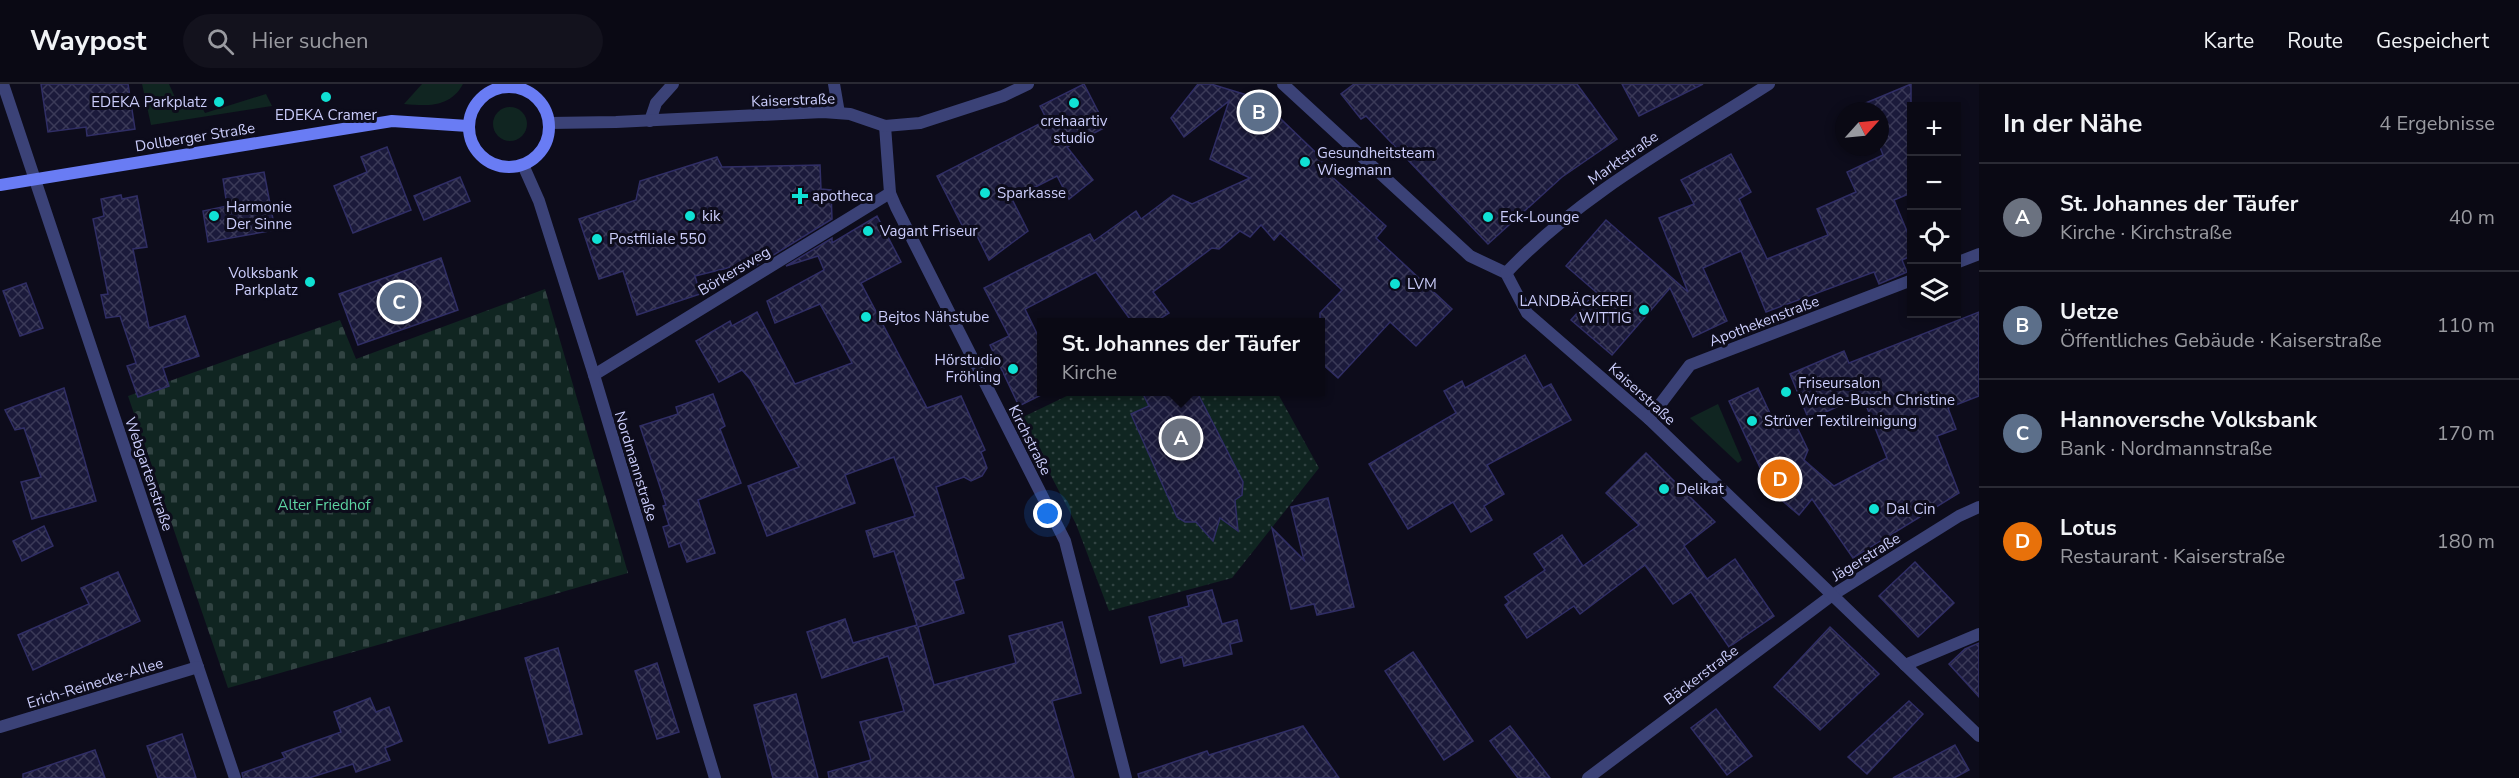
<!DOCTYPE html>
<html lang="de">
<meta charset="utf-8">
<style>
body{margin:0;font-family:"Nunito Sans",sans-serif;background:#13121d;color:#f1f3f6}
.controls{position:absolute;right:18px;top:18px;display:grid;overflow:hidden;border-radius:0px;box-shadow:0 3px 9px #0003}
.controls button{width:54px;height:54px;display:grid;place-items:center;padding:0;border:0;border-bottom:2px solid #2a2a34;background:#0a0914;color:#f1f3f6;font:30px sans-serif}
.compass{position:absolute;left:1835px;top:18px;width:54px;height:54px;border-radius:50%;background:#0a0914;box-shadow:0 3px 9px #0003;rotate:63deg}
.you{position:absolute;left:1048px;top:430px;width:21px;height:21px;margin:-15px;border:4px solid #fff;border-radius:50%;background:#1a73e8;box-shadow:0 0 0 9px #1a73e833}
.badge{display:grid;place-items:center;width:39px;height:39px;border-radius:50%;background:#0f766e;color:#fff;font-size:20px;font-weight:700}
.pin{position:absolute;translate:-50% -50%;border:3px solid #fff;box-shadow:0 2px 6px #0006}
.popup{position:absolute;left:1037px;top:234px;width:288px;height:78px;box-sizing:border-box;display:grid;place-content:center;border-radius:0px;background:#0a0914;filter:drop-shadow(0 2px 4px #0005);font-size:20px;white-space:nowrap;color:#999aa0}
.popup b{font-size:22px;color:#f1f3f6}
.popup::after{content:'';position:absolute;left:50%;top:100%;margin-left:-12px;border:12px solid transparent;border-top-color:#0a0914}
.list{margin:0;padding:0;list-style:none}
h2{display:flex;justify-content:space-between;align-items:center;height:78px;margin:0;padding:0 24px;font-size:26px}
h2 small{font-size:20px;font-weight:400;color:#999aa0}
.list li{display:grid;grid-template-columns:39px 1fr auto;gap:18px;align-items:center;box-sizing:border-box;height:108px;padding:0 24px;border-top:2px solid #2a2a34}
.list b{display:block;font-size:22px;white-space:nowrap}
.list p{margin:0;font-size:20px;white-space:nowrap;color:#999aa0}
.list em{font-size:20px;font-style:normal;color:#999aa0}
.icon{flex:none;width:33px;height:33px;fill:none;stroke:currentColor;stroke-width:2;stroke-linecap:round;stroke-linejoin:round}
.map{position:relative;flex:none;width:1979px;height:694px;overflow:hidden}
header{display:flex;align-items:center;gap:36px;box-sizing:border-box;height:84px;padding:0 30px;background:#0a0914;border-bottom:2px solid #2a2a34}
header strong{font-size:28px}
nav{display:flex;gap:33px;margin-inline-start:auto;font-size:21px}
.search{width:420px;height:54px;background:#13121d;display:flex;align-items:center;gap:15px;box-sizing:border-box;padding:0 21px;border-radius:33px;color:#999aa0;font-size:22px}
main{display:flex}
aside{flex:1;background:#0a0914}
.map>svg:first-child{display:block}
.grass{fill:#102521}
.cemetery{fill:url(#cemetery-stones)}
.park{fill:url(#park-dots)}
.building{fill:url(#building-cross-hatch);stroke:#302e65;stroke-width:1.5}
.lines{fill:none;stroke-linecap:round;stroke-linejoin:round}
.pedestrian{stroke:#3b4277;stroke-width:12}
.minor{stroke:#3b4277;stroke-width:12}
.tertiary{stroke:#3b4277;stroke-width:12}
.secondary{stroke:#697cf4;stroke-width:12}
.poi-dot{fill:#10e1d4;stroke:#0d0c1b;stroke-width:2}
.labels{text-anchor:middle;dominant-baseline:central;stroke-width:6;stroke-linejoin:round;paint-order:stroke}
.street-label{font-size:15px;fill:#cbcdfb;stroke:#0d0c1b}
.poi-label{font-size:15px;fill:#cbcdfb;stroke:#0d0c1b;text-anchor:start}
.park-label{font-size:15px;fill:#5dd5a3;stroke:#0d0c1b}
</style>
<header>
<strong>Waypost</strong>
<div class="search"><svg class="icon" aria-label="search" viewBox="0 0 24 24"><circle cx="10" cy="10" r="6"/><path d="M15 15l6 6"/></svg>Hier suchen</div>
<nav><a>Karte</a><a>Route</a><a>Gespeichert</a></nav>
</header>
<main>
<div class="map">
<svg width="1979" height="694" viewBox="0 0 1979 694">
<defs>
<pattern id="cemetery-stones" width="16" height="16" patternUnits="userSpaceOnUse" patternTransform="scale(1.5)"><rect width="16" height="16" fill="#102521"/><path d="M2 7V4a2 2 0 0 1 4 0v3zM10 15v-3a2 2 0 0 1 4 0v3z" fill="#314342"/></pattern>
<pattern id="park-dots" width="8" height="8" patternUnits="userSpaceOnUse" patternTransform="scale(1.5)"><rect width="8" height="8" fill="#102521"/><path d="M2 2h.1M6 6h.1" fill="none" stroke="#314342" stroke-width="1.8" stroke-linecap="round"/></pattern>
<pattern id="building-cross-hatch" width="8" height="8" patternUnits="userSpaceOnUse" patternTransform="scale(1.5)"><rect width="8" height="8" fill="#1b1a3b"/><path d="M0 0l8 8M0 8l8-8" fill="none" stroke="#3b3a58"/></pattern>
</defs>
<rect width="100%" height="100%" fill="#0d0c1b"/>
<g class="grass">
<path d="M 142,0 L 169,0 L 179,22 L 197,14 L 205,29 L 266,10 L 272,22 L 151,41 Z"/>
<path d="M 422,0 L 463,0 C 450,24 427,22 404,20 Z"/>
<circle cx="510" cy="40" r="17"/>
<path d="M 1718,320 L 1742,376 L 1738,379 L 1690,334 Z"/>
</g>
<path class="cemetery" d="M 545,205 L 628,489 L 228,604 L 128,312 L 340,236 L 356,275 Z"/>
<path class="park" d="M 1075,308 L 1277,308 L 1319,384 L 1232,494 L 1109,527 L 1076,440 L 1021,334 Z"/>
<g class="building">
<path d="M 41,0 L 128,0 L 135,45 L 87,52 L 86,43 L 48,48 Z"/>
<path d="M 1084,0 L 1106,43 L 1067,63 L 1093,96 L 1069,115 L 1057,92 L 1012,115 L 1028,147 L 989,176 L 973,144 L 965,147 L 937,92 L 1047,36 L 1040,22 Z"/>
<path d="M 1198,0 L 1211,0 L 1260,15 L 1333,85 L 1329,90 L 1386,142 L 1376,154 L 1452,225 L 1416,262 L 1390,238 L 1338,294 L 1320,278 L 1320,229 L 1342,206 L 1280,149 L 1274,156 L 1261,141 L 1250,153 L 1240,147 L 1219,165 L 1212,164 L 1153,208 L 1169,229 L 1155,238 L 1132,238 L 1096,188 L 1025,225 L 1041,258 L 1041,311 L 1019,322 L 990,261 L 1009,252 L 984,204 L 1090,150 L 1094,157 L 1136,127 L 1141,135 L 1173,111 L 1192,120 L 1250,94 L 1210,75 L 1229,17 L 1184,53 L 1171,34 Z"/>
<path d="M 1354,0 L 1577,0 L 1617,55 L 1562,93 L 1488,160 L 1366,32 L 1361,35 L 1341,10 Z"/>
<path d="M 1622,0 L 1703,0 L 1639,32 Z"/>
<path d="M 1911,0 L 1911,109 L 1894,116 L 1911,157 L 1911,172 L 1902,176 L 1907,188 L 1879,200 L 1874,188 L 1766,228 L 1741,167 L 1703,184 L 1727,237 L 1693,253 L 1670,204 L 1612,271 L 1571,236 L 1596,208 L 1566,182 L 1606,136 L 1688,208 L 1659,134 L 1694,120 L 1681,96 L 1731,70 L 1751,108 L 1739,115 L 1767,175 L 1828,151 L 1817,125 L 1856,108 L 1847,88 L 1883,71 L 1880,63 L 1880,27 L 1864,27 L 1861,21 Z"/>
<path d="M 387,63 L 411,126 L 353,149 L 334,102 L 367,88 L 361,73 Z"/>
<path d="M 717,73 L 722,83 L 820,81 L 821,105 L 831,106 L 832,135 L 754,183 L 752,178 L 695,192 L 700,210 L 637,231 L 623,187 L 599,195 L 579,135 L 636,116 L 640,97 Z"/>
<path d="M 264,88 L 275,146 L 208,158 L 203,127 L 227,122 L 223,95 Z"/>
<path d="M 460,93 L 470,117 L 424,136 L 414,112 Z"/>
<path d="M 121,111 L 122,115 L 137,112 L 147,163 L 133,165 L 149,244 L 185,232 L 199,272 L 163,284 L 169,302 L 138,313 L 127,282 L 136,279 L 120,232 L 106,234 L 101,211 L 108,210 L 93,135 L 104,132 L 101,115 Z"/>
<path d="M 877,132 L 901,178 L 861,199 L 927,324 L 961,312 L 985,366 L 981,368 L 987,384 L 982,392 L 971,397 L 964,393 L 936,403 L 964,494 L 954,497 L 964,529 L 918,543 L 934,601 L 1016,579 L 1009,552 L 1062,538 L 1081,609 L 1052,617 L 1074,694 L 829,694 L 828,688 L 871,676 L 860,638 L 904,627 L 888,572 L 822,594 L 807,548 L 845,535 L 853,559 L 917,541 L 894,467 L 874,473 L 866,447 L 915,432 L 894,373 L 845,391 L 855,419 L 767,452 L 748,402 L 799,383 L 750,295 L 742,286 L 719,298 L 696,257 L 730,237 L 732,242 L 757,228 L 795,300 L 852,279 L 820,220 L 775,239 L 767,217 L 824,186 L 818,172 L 786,182 L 832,154 L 832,159 Z"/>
<path d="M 441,174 L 458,226 L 358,261 L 339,210 Z"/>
<path d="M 26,199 L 43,244 L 20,252 L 3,207 Z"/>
<path d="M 1979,228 L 1979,312 L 1948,324 L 1956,345 L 1937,352 L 1959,409 L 1853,474 L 1812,415 L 1799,431 L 1771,407 L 1729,317 L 1758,304 L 1777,344 L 1794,337 L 1808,366 L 1804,376 L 1834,402 L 1887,374 L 1862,311 L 1809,336 L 1790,290 L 1844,267 L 1849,279 Z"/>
<path d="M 1525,271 L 1543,304 L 1551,300 L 1571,336 L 1487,381 L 1504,410 L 1484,422 L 1492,436 L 1471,448 L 1453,418 L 1408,445 L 1369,380 L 1456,329 L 1444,307 L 1462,297 L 1465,304 Z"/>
<path d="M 64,304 L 96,417 L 32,435 L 21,398 L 41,393 L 24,344 L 15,346 L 5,326 Z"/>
<path d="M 1142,308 L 1197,308 L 1243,398 L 1242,411 L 1235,416 L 1238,447 L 1220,434 L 1213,457 L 1196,438 L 1185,438 L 1177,433 L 1131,330 L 1149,322 Z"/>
<path d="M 713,310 L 725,342 L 720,345 L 741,399 L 698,416 L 715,469 L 687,478 L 680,459 L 669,463 L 663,443 L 669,441 L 663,422 L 666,421 L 640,342 L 678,330 L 676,323 Z"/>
<path d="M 1646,369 L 1715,438 L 1684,462 L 1707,495 L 1735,475 L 1774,532 L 1729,563 L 1691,508 L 1673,520 L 1645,481 L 1580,530 L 1574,522 L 1527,554 L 1505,521 L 1509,518 L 1505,513 L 1545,486 L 1534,470 L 1562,451 L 1583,482 L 1639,441 L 1606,409 Z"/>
<path d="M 1328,414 L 1354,523 L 1317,531 L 1314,520 L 1291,525 L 1272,444 L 1304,476 L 1291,423 Z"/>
<path d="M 44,442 L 53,462 L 22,477 L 13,457 Z"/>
<path d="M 1915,478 L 1954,519 L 1918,553 L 1879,512 Z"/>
<path d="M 118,488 L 140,537 L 33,586 L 18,551 L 89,520 L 81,504 Z"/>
<path d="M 1212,506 L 1222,540 L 1237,536 L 1242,557 L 1230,560 L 1232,570 L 1184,582 L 1182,573 L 1161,579 L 1149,533 L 1189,522 L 1187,512 Z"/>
<path d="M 1830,543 L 1879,590 L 1820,646 L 1774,603 Z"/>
<path d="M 1979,559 L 1979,613 L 1949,580 L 1965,565 Z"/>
<path d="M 558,564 L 582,650 L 549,659 L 525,574 Z"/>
<path d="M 1413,568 L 1473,657 L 1444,676 L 1385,587 Z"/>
<path d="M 657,579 L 679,648 L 657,655 L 635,587 Z"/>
<path d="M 796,610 L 818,694 L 773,694 L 754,621 Z"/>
<path d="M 370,614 L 376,628 L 389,623 L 402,657 L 385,664 L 390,676 L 356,688 L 353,680 L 309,694 L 243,694 L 242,689 L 285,674 L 282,669 L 341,648 L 334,628 Z"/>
<path d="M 1909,617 L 1923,630 L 1867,690 L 1848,673 Z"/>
<path d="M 1716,625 L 1752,672 L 1727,691 L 1691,644 Z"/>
<path d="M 1303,642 L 1339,694 L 1139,694 L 1138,690 L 1207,667 L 1209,671 Z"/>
<path d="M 1510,642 L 1550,694 L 1518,694 L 1490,657 Z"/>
<path d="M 182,650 L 196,694 L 158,694 L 147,662 Z"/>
<path d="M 1955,661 L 1969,686 L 1954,694 L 1893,694 Z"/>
<path d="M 95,666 L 105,694 L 23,694 L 23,690 Z"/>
</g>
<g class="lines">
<path class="pedestrian" d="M 650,37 L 656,19 L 673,0"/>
<g class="minor">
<path d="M 3,0 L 235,694"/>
<path d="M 834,0 L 839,29"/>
<path d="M 885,42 L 890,109 L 896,123 L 1065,457 L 1126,694"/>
<path d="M 1956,179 L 1979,170"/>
<path d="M 594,291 L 890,109"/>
<path d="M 1649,335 L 1690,281 L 1912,196"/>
<path d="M 1905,581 L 1979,550"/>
<path d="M 0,643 L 198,583"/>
<path d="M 1588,694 L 1831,512 L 1959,432 L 1979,423"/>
</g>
<g class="tertiary">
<path d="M 1283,0 L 1470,172 L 1506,189 L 1527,229 L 1649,335 L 1979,652"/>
<path d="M 549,39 L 616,38 L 823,28 L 850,30 L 885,42 L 920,39 L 1003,12 L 1028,0"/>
<path d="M 523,81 L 539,117 L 594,291 L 715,694"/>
<path d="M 1506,189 C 1582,109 1677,59 1769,0"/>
</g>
<g class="secondary">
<circle cx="509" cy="43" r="40"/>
<path d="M 0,101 L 392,37 L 468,42"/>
</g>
</g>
<g class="poi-dot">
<circle cx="326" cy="13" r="6"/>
<circle cx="219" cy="18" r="6"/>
<circle cx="1074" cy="19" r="6"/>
<circle cx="1305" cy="78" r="6"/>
<circle cx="985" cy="109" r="6"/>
<path d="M797 103h6v6h6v6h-6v6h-6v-6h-6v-6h6z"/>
<circle cx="214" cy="132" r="6"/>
<circle cx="690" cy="132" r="6"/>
<circle cx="1488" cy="133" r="6"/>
<circle cx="868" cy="147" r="6"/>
<circle cx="597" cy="155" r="6"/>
<circle cx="310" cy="198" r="6"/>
<circle cx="1395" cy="200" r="6"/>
<circle cx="1644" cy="226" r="6"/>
<circle cx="866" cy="233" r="6"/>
<circle cx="1013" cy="285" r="6"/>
<circle cx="1786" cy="308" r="6"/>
<circle cx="1752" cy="337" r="6"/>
<circle cx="1664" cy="405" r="6"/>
<circle cx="1874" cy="425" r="6"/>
</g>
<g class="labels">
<g class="street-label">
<text transform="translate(793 16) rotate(-2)">Kaiserstraße</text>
<text transform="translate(195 53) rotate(-9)">Dollberger Straße</text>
<text transform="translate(1623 74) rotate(-35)">Marktstraße</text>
<text transform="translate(734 187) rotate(-31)">Börkersweg</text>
<text transform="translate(1764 237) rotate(-21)">Apothekenstraße</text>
<text transform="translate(1642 310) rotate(42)">Kaiserstraße</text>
<text transform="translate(1030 356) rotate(63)">Kirchstraße</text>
<text transform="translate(636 382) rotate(73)">Nordmannstraße</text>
<text transform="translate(149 390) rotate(71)">Webgartenstraße</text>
<text transform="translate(1866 473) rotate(-32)">Jägerstraße</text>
<text transform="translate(1701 591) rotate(-37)">Bäckerstraße</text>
<text transform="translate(95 599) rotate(-17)">Erich-Reinecke-Allee</text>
</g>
<g class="poi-label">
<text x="207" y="18" text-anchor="end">EDEKA Parkplatz</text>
<text x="326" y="31" text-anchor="middle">EDEKA Cramer</text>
<text x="1074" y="37" text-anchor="middle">crehaartiv<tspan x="1074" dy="17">studio</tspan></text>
<text x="1317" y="69">Gesundheitsteam<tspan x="1317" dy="17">Wiegmann</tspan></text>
<text x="997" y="109">Sparkasse</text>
<text x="812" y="112">apotheca</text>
<text x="226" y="123">Harmonie<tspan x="226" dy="17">Der Sinne</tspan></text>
<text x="702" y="132">kik</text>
<text x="1500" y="133">Eck-Lounge</text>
<text x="880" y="147">Vagant Friseur</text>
<text x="609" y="155">Postfiliale 550</text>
<text x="298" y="189" text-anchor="end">Volksbank<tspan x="298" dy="17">Parkplatz</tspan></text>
<text x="1407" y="200">LVM</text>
<text x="1632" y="217" text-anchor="end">LANDBÄCKEREI<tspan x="1632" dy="17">WITTIG</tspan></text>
<text x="878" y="233">Bejtos Nähstube</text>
<text x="1001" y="276" text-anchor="end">Hörstudio<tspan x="1001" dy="17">Fröhling</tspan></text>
<text x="1798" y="299">Friseursalon<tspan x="1798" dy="17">Wrede-Busch Christine</tspan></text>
<text x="1764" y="337">Strüver Textilreinigung</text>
<text x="1676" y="405">Delikat</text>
<text x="1886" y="425">Dal Cin</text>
</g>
<g class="park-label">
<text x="324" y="421">Alter Friedhof</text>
</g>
</g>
</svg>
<div class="controls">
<button>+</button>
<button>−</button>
<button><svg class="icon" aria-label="locate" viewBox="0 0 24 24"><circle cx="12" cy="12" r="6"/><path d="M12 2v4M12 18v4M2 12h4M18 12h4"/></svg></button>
<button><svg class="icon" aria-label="layers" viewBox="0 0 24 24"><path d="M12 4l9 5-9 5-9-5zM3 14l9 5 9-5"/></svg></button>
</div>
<svg class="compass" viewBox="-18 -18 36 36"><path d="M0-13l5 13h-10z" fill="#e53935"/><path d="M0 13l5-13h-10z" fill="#999aa0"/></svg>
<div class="you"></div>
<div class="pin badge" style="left:1181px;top:354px;background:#6b7280">A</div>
<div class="popup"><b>St. Johannes der Täufer</b>Kirche</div>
<div class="pin badge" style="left:1259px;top:28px;background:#5c6f8a">B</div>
<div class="pin badge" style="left:399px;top:218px;background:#5c6f8a">C</div>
<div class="pin badge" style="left:1780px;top:395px;background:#e8710a">D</div>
</div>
<aside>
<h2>In der Nähe<small>4 Ergebnisse</small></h2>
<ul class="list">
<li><span class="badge" style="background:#6b7280">A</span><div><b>St. Johannes der Täufer</b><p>Kirche · Kirchstraße</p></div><em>40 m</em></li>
<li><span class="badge" style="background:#5c6f8a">B</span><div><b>Uetze</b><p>Öffentliches Gebäude · Kaiserstraße</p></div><em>110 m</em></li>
<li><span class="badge" style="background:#5c6f8a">C</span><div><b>Hannoversche Volksbank</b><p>Bank · Nordmannstraße</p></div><em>170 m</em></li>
<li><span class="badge" style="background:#e8710a">D</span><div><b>Lotus</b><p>Restaurant · Kaiserstraße</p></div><em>180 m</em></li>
</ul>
</aside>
</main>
